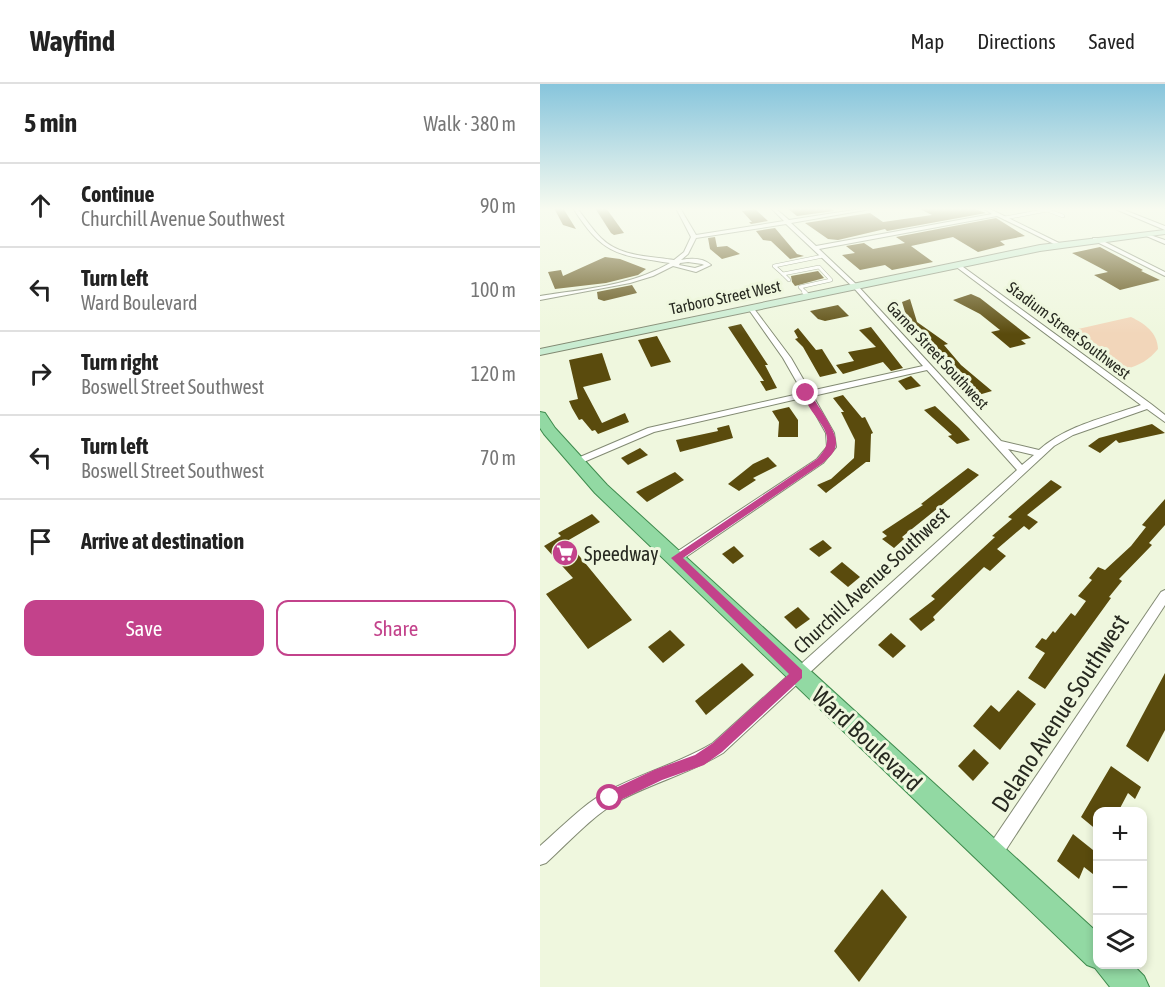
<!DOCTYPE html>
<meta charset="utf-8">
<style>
body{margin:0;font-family:"Asap Condensed",sans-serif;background:#f6f6f6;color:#222}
.controls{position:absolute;right:18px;bottom:18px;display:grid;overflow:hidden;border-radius:12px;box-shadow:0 3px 9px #0003}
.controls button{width:54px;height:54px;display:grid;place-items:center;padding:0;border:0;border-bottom:2px solid #e0e0e0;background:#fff;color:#222;font:30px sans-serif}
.stop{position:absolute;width:18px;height:18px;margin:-14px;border:4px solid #c3428b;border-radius:50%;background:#fff}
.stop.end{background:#c3428b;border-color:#fff;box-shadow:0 2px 6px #0008}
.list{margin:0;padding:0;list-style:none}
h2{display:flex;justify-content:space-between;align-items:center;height:78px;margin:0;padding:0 24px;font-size:26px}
h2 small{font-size:20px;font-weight:400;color:#767676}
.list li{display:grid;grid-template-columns:39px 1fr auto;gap:18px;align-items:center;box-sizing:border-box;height:84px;padding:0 24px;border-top:2px solid #e0e0e0}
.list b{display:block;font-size:22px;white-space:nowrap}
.list p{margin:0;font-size:20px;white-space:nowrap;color:#767676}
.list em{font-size:20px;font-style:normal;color:#767676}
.actions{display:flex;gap:12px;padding:18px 24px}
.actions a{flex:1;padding:14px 0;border:2px solid #c3428b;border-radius:12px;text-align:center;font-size:21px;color:#c3428b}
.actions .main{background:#c3428b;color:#fff}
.icon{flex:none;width:33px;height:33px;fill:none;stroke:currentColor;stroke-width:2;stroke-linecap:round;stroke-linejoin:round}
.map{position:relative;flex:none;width:625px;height:903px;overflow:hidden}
header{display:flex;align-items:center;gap:36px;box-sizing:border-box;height:84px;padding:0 30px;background:#fff;border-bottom:2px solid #e0e0e0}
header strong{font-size:28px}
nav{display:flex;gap:33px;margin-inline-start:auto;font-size:21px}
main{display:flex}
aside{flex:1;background:#fff}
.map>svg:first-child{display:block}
.green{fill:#f2d6ba}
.building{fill:#5a4b0d}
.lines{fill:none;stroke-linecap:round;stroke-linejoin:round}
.service-far1-casing{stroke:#828a73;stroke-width:4}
.service-casing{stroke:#828a73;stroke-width:4.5}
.minor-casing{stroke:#828a73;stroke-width:2}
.secondary-casing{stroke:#828a73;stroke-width:2}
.primary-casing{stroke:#3e8b4d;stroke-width:2}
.service-far1{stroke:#fff;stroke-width:3}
.service{stroke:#fff;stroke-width:4}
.minor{fill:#fff;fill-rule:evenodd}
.secondary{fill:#c9ecd1;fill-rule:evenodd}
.primary{fill:#92d9a3;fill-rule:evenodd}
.route{fill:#c3428b}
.labels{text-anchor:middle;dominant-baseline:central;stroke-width:6;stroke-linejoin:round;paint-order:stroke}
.far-street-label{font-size:16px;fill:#272920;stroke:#eff7de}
.poi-label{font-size:20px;fill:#272920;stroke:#eff7de;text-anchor:start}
.street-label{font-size:20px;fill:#272920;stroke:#eff7de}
.near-street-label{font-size:24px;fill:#272920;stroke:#eff7de}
</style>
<header>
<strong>Wayfind</strong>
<nav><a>Map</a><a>Directions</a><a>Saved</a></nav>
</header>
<main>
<aside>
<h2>5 min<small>Walk · 380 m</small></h2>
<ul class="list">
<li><svg class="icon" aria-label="ahead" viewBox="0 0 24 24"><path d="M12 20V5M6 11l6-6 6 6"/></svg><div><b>Continue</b><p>Churchill Avenue Southwest</p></div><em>90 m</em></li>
<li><svg class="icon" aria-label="left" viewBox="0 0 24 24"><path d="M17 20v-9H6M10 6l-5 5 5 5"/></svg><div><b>Turn left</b><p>Ward Boulevard</p></div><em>100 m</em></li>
<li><svg class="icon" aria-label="right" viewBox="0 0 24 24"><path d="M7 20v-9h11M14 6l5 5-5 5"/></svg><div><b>Turn right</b><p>Boswell Street Southwest</p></div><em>120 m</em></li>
<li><svg class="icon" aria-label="left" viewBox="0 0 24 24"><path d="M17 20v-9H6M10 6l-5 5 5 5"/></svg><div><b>Turn left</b><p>Boswell Street Southwest</p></div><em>70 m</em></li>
<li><svg class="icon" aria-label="arrive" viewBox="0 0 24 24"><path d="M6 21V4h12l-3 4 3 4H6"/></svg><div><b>Arrive at destination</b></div></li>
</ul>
<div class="actions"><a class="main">Save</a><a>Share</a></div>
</aside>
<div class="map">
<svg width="625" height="903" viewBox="0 0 625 903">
<rect width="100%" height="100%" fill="#eff7de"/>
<path class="green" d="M 591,233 C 605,240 617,248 618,265 C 609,276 600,281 586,285 L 537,251 L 538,245 Z"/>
<g class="building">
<path d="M 14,124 L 23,124 L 36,145 L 23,141 Z"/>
<path d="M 55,124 L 66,124 L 84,149 L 74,151 L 71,149 Z"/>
<path d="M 247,124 L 293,124 L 294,127 L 257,132 Z"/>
<path d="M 378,124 L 432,124 L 446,129 L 347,147 L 345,145 L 298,156 L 288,155 L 265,139 L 330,129 L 343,138 L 392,131 Z"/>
<path d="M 215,125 L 228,137 L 211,140 L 209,138 L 212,138 L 202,127 Z"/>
<path d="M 456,134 L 485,152 L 460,157 L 465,161 L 438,168 L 413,153 L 371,162 L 393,178 L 352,186 L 345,181 L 320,186 L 302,171 L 315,169 L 306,162 L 324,159 L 333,165 L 365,159 L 356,153 Z"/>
<path d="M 235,144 L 257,170 L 264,172 L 250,175 L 231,157 L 223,156 L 216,147 Z"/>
<path d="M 175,153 L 177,163 L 187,162 L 200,170 L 182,175 L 170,165 L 168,154 Z"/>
<path d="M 560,163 L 603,186 L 601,187 L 620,196 L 580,206 L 554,191 L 568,188 L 532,169 Z"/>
<path d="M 65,173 L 80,175 L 106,185 L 98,191 L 66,199 L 15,205 L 8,188 L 21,186 L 23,192 Z"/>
<path d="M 278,187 L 284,194 L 255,202 L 252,198 L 251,192 Z"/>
<path d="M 92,201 L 97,209 L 64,217 L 58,215 L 57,208 Z"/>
<path d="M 431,210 L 440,214 L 491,254 L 481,256 L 486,260 L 470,264 L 451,248 L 460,246 L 440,230 L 413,216 Z"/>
<path d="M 370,215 L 377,238 L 408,260 L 404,261 L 421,281 L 452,307 L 435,312 L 388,256 L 369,241 L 362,218 Z"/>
<path d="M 298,221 L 309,232 L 285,237 L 278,235 L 270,227 Z"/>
<path d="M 201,240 L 228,281 L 225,281 L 237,304 L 226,307 L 220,297 L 224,297 L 188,243 Z"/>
<path d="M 331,243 L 363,284 L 351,287 L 343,278 L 303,290 L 296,281 L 314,277 L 308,268 L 336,263 L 319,246 Z"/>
<path d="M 258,244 L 276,266 L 282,265 L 297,289 L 280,293 L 263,263 L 255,255 L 258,254 L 254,247 Z"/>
<path d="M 117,252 L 131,278 L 111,283 L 98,256 Z"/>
<path d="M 62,269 L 71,296 L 43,303 L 62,339 L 85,329 L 89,338 L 58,350 L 55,346 L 52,347 L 42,335 L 39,336 L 32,324 L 29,317 L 38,315 L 29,276 Z"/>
<path d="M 371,292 L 381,302 L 366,306 L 358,297 Z"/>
<path d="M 303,311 L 322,334 L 325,333 L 333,349 L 331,350 L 330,378 L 326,378 L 286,409 L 277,401 L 291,395 L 314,374 L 315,356 L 301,328 L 304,328 L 293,314 Z"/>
<path d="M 395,322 L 419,344 L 430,356 L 417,360 L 408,352 L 412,351 L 384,326 Z"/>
<path d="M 249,323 L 258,336 L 258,353 L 238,353 L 239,338 L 232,327 Z"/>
<path d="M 612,340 L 625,349 L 579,359 L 576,356 L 560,369 L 548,362 L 559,354 Z"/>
<path d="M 189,341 L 193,354 L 140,368 L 136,356 L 178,347 L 177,344 Z"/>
<path d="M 100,364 L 108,371 L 88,381 L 81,374 Z"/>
<path d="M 228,373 L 237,382 L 213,394 L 216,396 L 199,407 L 188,400 L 213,380 Z"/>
<path d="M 428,384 L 439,391 L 362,453 L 364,455 L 354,464 L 342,455 L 347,452 L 342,448 L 383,421 L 381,420 Z"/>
<path d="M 135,388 L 144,396 L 107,418 L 96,408 Z"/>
<path d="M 511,396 L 522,403 L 487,431 L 498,438 L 489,446 L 484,442 L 457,465 L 466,472 L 450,487 L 444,483 L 393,533 L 395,536 L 381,547 L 369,535 L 395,515 L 391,512 L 455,453 L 452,452 L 472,435 L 468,433 Z"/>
<path d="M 625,415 L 625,441 L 609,459 L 612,461 L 579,495 L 582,497 L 569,513 L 571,514 L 505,605 L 488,594 L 505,569 L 495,563 L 502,554 L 506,556 L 513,547 L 515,549 L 531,529 L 535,532 L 546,517 L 538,512 L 552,496 L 549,494 L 558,483 L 565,486 L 591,462 L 606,443 L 602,441 Z"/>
<path d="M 52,430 L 60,438 L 27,457 L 92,536 L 48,565 L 6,510 L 33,494 L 4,462 L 21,452 L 18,449 Z"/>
<path d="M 283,456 L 292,464 L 279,473 L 269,465 Z"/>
<path d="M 194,462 L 204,472 L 193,480 L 182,470 Z"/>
<path d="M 302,478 L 320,493 L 308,503 L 290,488 Z"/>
<path d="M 258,523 L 270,535 L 256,545 L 244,533 Z"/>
<path d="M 130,546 L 145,561 L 123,579 L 108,563 Z"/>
<path d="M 351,549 L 366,562 L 353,574 L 338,561 Z"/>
<path d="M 202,579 L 214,591 L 166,631 L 155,617 Z"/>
<path d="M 625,589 L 625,646 L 608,678 L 586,662 Z"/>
<path d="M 478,606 L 496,620 L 460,666 L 433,642 L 451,621 L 459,628 Z"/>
<path d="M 434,665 L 449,679 L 433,697 L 418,682 Z"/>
<path d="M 571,682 L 601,703 L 595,715 L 588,709 L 578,728 L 558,728 L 558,747 L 541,733 Z"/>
<path d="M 533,750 L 558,770 L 558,794 L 544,783 L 539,795 L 517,777 Z"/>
<path d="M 342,805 L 367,833 L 319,898 L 294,867 Z"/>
</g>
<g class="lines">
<g class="service-far1-casing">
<g id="service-far1">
<path d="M 465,134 L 507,126 L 523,132"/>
<path d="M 243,190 L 234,182 L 283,172"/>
<path d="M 249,196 L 243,190 L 279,183 L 291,196 L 260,203 L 266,209"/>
</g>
</g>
<g class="service-casing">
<path id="service" d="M 264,208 L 267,211"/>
</g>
<g class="minor-casing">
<g id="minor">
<path d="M 33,124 L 37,124 C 45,134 52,145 61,154 C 80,173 109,172 134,176 L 144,168 L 151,153 L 136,124 L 140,124 L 156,151 L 244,137 L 231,124 L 235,124 L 249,136 L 327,124 L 336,124 L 251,139 L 276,162 L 452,130 L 443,124 L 448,124 L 521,160 L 516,161 L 457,132 L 279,165 L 317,201 L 461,357 L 499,366 C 527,341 567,333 601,321 L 415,182 L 415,180 L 419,180 L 611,320 L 625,331 L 625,338 L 607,325 L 533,351 L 514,362 L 183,669 C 149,690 111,699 77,718 C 50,734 29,758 6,779 L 0,781 L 0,762 C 22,743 42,721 68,707 C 102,689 140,679 173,659 L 477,386 L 387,286 L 273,312 L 294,349 L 296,363 L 283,379 L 140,477 L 132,477 L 131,474 L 132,471 L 277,375 L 287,363 L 286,349 L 266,313 L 114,348 L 39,380 L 33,380 L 31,378 L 33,376 L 108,344 L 263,309 L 243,274 L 207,223 L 208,222 L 212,222 L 251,274 L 270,307 L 383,282 L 313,203 L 246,140 L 156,154 L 148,170 L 141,176 C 151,174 163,174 171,181 L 156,188 L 133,182 L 113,192 L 90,199 L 0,216 L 0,212 C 44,205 91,202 130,179 C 77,171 63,171 33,124 ZM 148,178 L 162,180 L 164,181 L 155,184 L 139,181 L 140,179 ZM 468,365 L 494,371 L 482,381 Z"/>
<path d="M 573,124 L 579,124 L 625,142 L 625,146 Z"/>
<path d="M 604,149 L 625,156 L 625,160 L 604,151 Z"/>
<path d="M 553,154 L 557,154 L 625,188 L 625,192 L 553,156 Z"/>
<path d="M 625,506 L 625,521 L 458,778 L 452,780 L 446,778 L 444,772 L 446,766 L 621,508 Z"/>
</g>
</g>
<g class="secondary-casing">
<path id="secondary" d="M 625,146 L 625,150 L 500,167 L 0,271 L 0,265 L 500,161 Z"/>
</g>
<g class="primary-casing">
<path id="primary" d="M 0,328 L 5,329 L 15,344 L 67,401 L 558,849 L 558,880 L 592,880 L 604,892 L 609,903 L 570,903 L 555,884 L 547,881 L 55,409 L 4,350 L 0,344 Z"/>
</g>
<use href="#service-far1" class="service-far1"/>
<use href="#service" class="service"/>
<use href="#minor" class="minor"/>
<use href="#secondary" class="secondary"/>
<use href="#primary" class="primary"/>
</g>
<linearGradient id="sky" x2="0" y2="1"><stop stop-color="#87c5dc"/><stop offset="0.5" stop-color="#f8fbf0"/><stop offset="1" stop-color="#f8fbf0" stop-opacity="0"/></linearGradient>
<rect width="625" height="250" fill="url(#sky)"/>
<path class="route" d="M 264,308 L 269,308 C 276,319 297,347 296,359 C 296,368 289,373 283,379 L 143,474 L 262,586 L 262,594 L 182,668 L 164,681 L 122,696 L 70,721 L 65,719 L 65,709 L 114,686 L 155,671 L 173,659 L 249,590 L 131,474 L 277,375 C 305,347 266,334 264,308 Z"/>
<defs>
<g id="supermarket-disc" transform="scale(1.35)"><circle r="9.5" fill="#c3428b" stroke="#eff7de"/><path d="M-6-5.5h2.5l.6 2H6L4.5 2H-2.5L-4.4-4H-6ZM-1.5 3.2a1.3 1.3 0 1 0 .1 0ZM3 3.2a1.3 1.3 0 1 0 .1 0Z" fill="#fff"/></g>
</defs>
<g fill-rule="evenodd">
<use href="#supermarket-disc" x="25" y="469"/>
</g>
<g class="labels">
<g class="far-street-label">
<text transform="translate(185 213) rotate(-12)">Tarboro Street West</text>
<text transform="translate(529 246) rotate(37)">Stadium Street Southwest</text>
<text transform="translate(398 271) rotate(47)">Garner Street Southwest</text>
</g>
<g class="poi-label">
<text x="44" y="469">Speedway</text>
</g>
<g class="street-label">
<text transform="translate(331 496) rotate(-43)">Churchill Avenue Southwest</text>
</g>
<g class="near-street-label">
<text transform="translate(520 629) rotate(-57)">Delano Avenue Southwest</text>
<text transform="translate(327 655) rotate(43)">Ward Boulevard</text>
</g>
</g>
</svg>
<div class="controls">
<button>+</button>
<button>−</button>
<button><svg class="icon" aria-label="layers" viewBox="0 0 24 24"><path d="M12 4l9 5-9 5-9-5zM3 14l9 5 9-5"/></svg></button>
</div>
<div class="stop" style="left:70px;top:714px"></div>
<div class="stop end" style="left:266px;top:309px"></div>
</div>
</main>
